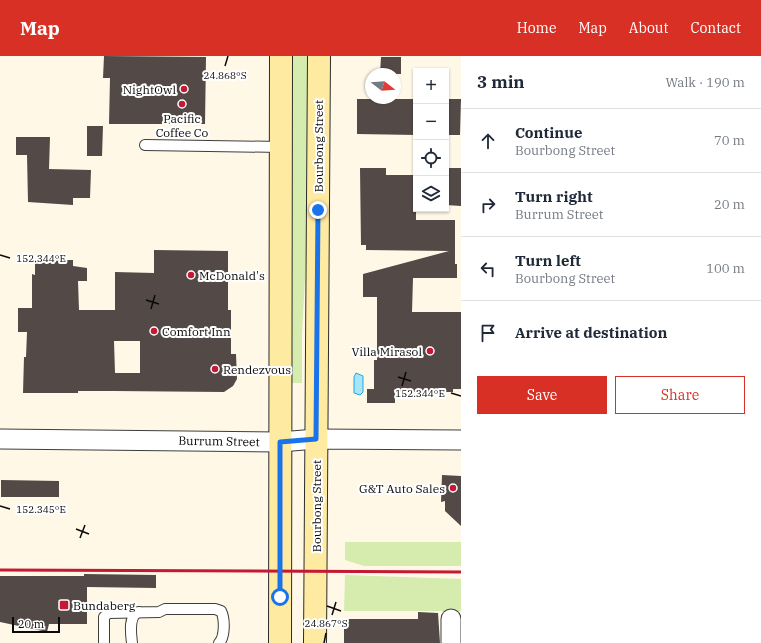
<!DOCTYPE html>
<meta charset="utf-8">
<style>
body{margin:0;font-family:"IBM Plex Serif",serif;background:#f6f6f7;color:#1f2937}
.controls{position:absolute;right:12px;top:12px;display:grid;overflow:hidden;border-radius:0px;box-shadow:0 1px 3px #0004}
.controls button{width:36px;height:36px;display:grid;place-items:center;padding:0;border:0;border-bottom:1px solid #e0e1e3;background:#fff;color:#1f2937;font:20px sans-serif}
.compass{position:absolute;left:365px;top:12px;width:36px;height:36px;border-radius:50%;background:#fff;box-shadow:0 1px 3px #0004;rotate:107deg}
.scale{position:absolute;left:12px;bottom:10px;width:48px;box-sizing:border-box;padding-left:4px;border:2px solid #0a0a0a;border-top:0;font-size:11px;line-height:14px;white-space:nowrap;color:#0a0a0a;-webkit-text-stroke:3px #fff;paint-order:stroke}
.stop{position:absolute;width:12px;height:12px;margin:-9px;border:3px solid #1a73e8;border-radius:50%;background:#fff}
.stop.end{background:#1a73e8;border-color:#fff;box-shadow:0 1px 4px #0008}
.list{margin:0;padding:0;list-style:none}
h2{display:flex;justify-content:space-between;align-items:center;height:52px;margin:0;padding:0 16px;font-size:17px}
h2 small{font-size:13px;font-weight:400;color:#747a83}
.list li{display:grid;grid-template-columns:26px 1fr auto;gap:12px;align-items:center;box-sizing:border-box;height:64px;padding:0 16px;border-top:1px solid #e0e1e3}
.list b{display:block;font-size:15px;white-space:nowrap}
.list p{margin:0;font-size:13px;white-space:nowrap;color:#747a83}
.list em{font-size:13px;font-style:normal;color:#747a83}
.actions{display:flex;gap:8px;padding:12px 16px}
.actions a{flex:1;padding:9px 0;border:1px solid #d93025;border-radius:0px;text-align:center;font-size:14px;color:#d93025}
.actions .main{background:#d93025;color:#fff}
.icon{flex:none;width:22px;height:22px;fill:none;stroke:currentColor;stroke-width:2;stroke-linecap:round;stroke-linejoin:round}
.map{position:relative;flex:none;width:461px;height:587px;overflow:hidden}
header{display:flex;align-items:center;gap:24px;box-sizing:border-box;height:56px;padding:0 20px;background:#d93025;color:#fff}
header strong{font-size:19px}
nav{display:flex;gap:22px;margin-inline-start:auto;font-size:14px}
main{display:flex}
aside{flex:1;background:#fff}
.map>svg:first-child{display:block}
.green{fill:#d5ecae}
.water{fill:#a7e5fb;stroke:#29a6d8}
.building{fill:#534946;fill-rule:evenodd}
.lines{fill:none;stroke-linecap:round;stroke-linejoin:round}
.lane-casing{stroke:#3d3d3d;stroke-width:12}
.street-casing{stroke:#3d3d3d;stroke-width:21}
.secondary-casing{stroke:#2c2c2c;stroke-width:24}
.lane{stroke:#fff;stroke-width:10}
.street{stroke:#fff;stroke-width:19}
.secondary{stroke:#ffeaa2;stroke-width:22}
.rail{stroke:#c41935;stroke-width:3}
.route{stroke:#1a73e8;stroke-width:5}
.ticks{fill:none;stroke:#0a0a0a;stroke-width:1.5}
.poi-dot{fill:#c41935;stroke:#fff;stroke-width:1.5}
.labels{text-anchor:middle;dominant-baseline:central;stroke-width:4;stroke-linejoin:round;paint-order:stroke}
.poi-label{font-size:12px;fill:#0a0a0a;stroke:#fff;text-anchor:start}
.street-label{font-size:12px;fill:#0a0a0a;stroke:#fff}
.ticks-label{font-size:10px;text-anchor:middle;fill:#0a0a0a;stroke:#fff;stroke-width:4;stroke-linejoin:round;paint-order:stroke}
</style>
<header>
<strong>Map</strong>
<nav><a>Home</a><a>Map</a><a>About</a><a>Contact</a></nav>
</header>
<main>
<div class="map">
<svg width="461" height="587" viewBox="0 0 461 587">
<rect width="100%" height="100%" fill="#fff8e7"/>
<g class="green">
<path d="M 292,0 L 309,0 L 307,184 L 302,279 L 302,327 L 292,327 L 289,313 L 291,14 Z"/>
<path d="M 461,486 L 461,510 L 364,510 L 345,504 L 345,486 Z"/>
<path d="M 345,519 L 461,523 L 461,555 L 344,555 Z"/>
</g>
<path class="water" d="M 356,317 L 363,320 L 363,336 L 360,339 L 354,337 L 354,321 Z"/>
<g class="building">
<path d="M 104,0 L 206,1 L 205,68 L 109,68 L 110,22 L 103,22 Z"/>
<path d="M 381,1 L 401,1 L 401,18 L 380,18 Z"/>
<path d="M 357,43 L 416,43 L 416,79 L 357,78 Z"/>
<path d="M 446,43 L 461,43 L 460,79 L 446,79 Z"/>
<path d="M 87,70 L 103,70 L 102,100 L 87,100 Z"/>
<path d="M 16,81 L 50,81 L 49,113 L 91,114 L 90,142 L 73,142 L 73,149 L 28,146 L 27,99 L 16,99 Z"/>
<path d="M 360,112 L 386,112 L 386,119 L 416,119 L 416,164 L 455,164 L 455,208 L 457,208 L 457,222 L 413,222 L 412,256 L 461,256 L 461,333 L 453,333 L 453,336 L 395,336 L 395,347 L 367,347 L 367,333 L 374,333 L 374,304 L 377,304 L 377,241 L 363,241 L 363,218 L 449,195 L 366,194 L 366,189 L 361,189 Z"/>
<path d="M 447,112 L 461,112 L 461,150 L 446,149 Z"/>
<path d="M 154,194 L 228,195 L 228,254 L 231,254 L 231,298 L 236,298 L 237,323 L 233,330 L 224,336 L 114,335 L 78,335 L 78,337 L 23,337 L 24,301 L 26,301 L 27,276 L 18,276 L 18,252 L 32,252 L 32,218 L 35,219 L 35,204 L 73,204 L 73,210 L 87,212 L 87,225 L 78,225 L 79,254 L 115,254 L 115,216 L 154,217 ZM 114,285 L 140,285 L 140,317 L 115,317 Z"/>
<path d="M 442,419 L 461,420 L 461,470 L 445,455 L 445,445 L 441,446 Z"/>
<path d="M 1,424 L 59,425 L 59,441 L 1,441 Z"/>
<path d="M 84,518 L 156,519 L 156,532 L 87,531 L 87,568 L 49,568 L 47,576 L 0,566 L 0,520 L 84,520 Z"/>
<path d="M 418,556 L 438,557 L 440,587 L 344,587 L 344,563 L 418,563 Z"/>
</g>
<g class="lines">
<g class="lane-casing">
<g id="lane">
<path d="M 145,89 L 281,91"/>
<path d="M 104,587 L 104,561 L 108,557 L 159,556 L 165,553 L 215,553 L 221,555 C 225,563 225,581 219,587"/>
<path d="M 132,587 C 131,578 128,559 139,556"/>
</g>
</g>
<g class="street-casing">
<g id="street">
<path d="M 0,383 L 280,386 L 316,383 L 461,384"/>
<path d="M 451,563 L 451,587"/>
</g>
</g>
<g class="secondary-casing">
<g id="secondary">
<path d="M 280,587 L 281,0"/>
<path d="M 315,587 L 319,0"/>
</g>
</g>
<use href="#lane" class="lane"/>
<use href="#street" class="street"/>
<use href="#secondary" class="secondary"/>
<path class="rail" d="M 0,514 L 461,516"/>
</g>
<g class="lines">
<path class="route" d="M 280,541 L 280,386 L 316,383 L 318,154"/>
</g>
<path class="ticks" d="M 225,10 L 228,0M 0,199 L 10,202M 146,244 L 159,248M 151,253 L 155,239M 398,321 L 411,325M 402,330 L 406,316M 451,337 L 461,340M 0,450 L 10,453M 76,473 L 89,478M 80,482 L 85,469M 327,550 L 341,555M 332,559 L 336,546M 324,587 L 326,577"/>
<g class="poi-dot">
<circle cx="184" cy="33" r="4"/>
<circle cx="182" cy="48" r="4"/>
<circle cx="191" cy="219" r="4"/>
<circle cx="154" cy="275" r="4"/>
<circle cx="430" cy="295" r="4"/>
<circle cx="215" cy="313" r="4"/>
<circle cx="453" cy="432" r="4"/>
<rect x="59" y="544" width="10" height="10" rx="2"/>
</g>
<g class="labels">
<g class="poi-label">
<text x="176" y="33" text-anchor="end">NightOwl</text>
<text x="182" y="62" text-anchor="middle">Pacific<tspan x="182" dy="14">Coffee Co</tspan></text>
<text x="199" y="219">McDonald's</text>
<text x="162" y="275">Comfort Inn</text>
<text x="422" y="295" text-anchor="end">Villa Mirasol</text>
<text x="223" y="313">Rendezvous</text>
<text x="445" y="432" text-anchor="end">G&amp;T Auto Sales</text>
<text x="73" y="549">Bundaberg</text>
</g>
<g class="street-label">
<text transform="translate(318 90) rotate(-90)">Bourbong Street</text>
<text transform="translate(219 385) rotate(1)">Burrum Street</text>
<text transform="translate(316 450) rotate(-90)">Bourbong Street</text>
</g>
</g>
<g class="ticks-label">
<text x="225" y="23">24.868°S</text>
<text x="41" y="206">152.344°E</text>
<text x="420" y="341">152.344°E</text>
<text x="41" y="457">152.345°E</text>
<text x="326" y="571">24.867°S</text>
</g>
</svg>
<div class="controls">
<button>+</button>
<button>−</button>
<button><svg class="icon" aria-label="locate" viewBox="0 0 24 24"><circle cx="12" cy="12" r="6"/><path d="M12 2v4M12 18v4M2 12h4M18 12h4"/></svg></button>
<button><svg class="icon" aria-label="layers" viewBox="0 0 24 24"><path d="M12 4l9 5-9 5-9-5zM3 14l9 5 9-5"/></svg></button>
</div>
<svg class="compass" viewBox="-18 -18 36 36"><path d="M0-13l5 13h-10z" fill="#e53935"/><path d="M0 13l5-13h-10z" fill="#747a83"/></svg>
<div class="scale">20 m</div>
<div class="stop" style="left:280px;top:541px"></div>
<div class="stop end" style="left:318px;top:154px"></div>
</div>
<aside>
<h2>3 min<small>Walk · 190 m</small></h2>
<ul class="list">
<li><svg class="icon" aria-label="ahead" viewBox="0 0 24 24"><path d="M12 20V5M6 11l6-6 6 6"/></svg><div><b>Continue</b><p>Bourbong Street</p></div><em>70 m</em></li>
<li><svg class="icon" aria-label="right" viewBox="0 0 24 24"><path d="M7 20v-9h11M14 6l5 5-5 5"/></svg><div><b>Turn right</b><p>Burrum Street</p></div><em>20 m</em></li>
<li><svg class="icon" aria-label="left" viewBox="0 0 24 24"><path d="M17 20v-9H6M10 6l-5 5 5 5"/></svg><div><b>Turn left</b><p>Bourbong Street</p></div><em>100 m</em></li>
<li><svg class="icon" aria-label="arrive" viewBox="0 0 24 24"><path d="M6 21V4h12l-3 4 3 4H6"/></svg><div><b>Arrive at destination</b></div></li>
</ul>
<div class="actions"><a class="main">Save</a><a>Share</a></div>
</aside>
</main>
